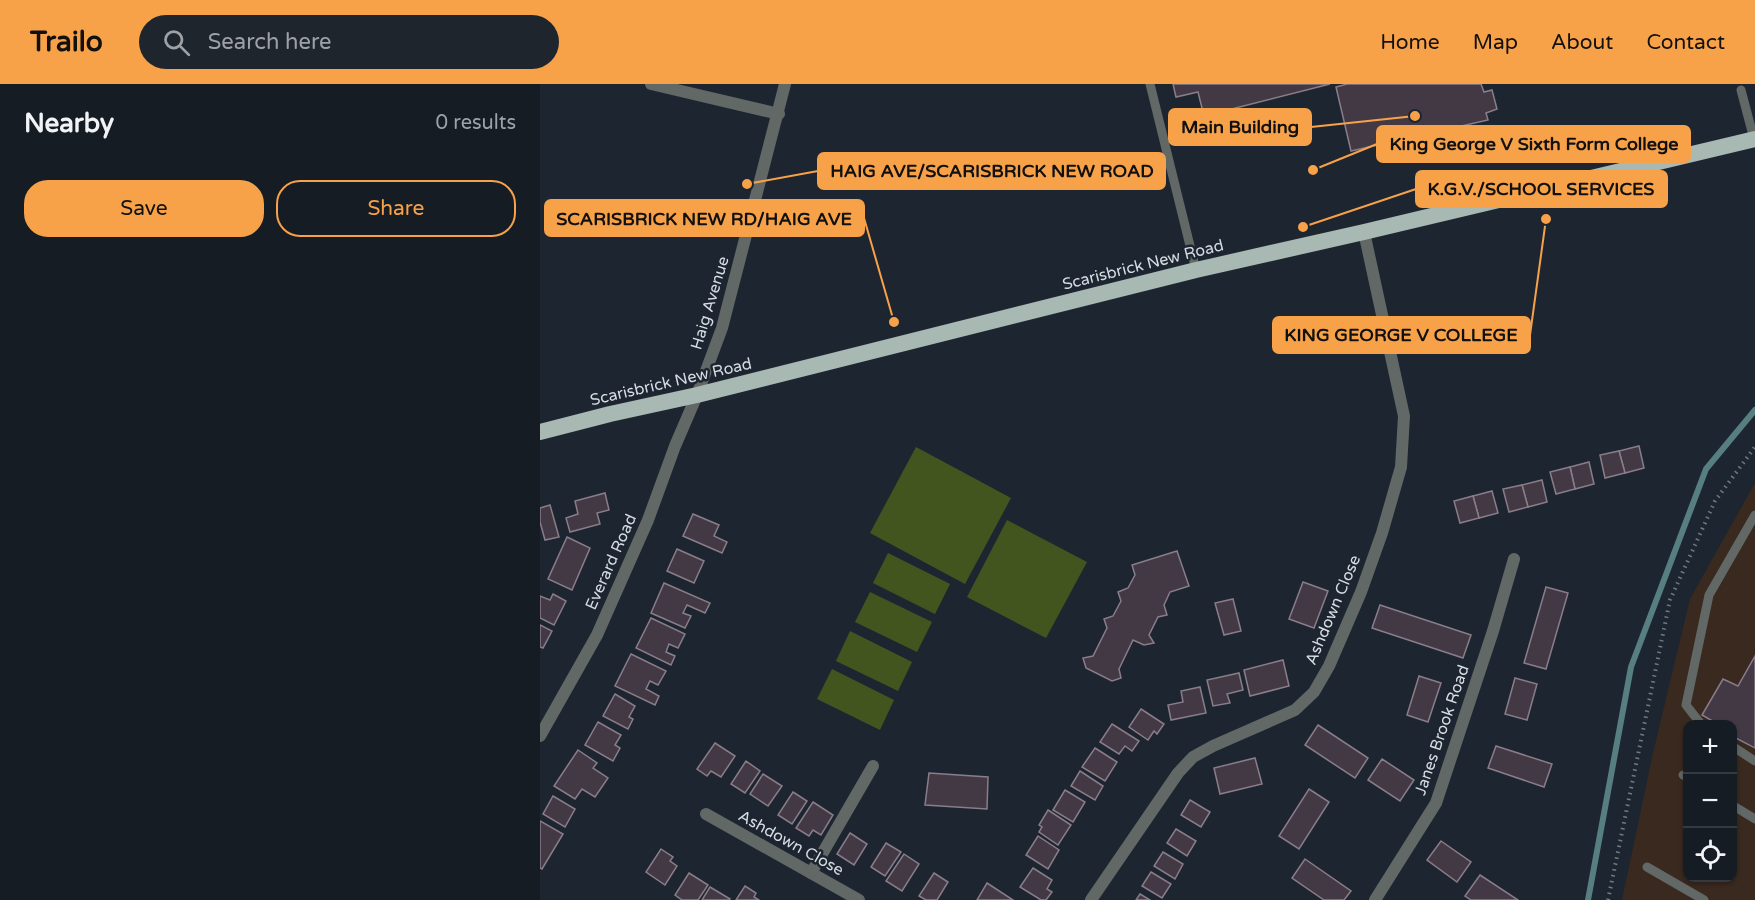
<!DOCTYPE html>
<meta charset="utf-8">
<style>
body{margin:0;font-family:"Varela Round",sans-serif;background:#1f252c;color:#f1f3f6}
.controls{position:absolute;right:18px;bottom:18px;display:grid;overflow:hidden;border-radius:12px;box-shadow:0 2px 4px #0004}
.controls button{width:54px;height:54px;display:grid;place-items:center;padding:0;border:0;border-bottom:2px solid #353a41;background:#161c24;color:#f1f3f6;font:30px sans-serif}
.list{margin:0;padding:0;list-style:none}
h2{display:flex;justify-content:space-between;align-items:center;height:78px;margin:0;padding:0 24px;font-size:26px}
h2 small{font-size:20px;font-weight:400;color:#9ea1a6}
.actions{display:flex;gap:12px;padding:18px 24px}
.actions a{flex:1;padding:14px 0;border:2px solid #f7a149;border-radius:24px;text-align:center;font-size:21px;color:#f7a149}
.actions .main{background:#f7a149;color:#111}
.icon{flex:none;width:33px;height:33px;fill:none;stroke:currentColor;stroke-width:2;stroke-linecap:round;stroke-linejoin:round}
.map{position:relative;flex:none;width:1215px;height:816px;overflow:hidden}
header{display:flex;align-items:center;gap:36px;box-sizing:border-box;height:84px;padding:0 30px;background:#f7a149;color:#111}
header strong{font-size:28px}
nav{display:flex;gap:33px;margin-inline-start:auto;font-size:21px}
.search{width:420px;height:54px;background:#1f252c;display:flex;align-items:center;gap:15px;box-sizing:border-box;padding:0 21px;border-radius:33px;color:#9ea1a6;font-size:22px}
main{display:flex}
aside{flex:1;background:#161c24}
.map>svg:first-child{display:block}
.medical{fill:#39291f;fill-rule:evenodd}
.green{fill:#42551f}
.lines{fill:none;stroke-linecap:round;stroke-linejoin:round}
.stream{stroke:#577e80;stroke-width:6}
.building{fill:#433944;stroke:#897d89;stroke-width:1.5}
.path{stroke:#717981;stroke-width:4;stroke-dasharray:1.5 4.5;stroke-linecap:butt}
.service{stroke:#616865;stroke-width:9}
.minor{stroke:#616865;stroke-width:12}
.tertiary{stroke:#616865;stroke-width:12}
.trunk{stroke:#a8b8b2;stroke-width:16}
.labels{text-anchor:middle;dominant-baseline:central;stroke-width:5;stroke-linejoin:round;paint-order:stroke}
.street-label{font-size:16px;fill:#d6dce3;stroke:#1d2630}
.leader{fill:none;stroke:#f7a149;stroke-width:2}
.callout-dot{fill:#f7a149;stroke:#1d2630;stroke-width:2}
.callout{fill:#f7a149;stroke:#f7a149;stroke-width:2}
.callout-label{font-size:18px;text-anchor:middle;font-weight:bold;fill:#111}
</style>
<header>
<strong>Trailo</strong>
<div class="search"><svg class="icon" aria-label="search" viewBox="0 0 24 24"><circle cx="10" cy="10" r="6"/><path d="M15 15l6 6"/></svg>Search here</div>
<nav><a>Home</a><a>Map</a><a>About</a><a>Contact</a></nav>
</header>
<main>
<aside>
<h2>Nearby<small>0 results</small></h2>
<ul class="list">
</ul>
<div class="actions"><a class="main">Save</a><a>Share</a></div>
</aside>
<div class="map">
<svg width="1215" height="816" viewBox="0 0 1215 816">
<rect width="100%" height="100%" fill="#1d2630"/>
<path class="medical" d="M 1215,399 L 1215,816 L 1082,816 L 1113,669 L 1150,515 ZM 1148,640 L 1192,640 L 1192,794 L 1148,794 Z"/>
<g class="green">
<path d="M 376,363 L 471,414 L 425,500 L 330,449 Z"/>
<path d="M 467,436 L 547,478 L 506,554 L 427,513 Z"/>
<path d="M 348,469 L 410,500 L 395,530 L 333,499 Z"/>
<path d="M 330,508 L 392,538 L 377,568 L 315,538 Z"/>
<path d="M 310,547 L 372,578 L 358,607 L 296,577 Z"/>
<path d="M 292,585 L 354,616 L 340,646 L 277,615 Z"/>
</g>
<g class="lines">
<path class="stream" d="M 1048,816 L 1091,583 L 1166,385 L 1215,326"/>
</g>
<g class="building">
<path d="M 633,0 L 790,0 L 664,32 L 658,8 L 636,13 Z"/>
<path d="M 807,0 L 941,0 L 944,8 L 952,6 L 957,25 L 946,29 L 948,36 L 811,67 L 796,3 Z"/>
<path d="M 1099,362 L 1104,384 L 1085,389 L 1079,367 Z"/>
<path d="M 1079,367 L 1085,389 L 1065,394 L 1060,371 Z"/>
<path d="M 1049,378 L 1054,400 L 1035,405 L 1030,383 Z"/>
<path d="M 1030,383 L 1035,405 L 1016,410 L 1010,388 Z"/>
<path d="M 1002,396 L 1007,418 L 988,423 L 982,401 Z"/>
<path d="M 982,401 L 988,423 L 969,428 L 963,405 Z"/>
<path d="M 952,407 L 958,429 L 939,434 L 933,412 Z"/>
<path d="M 65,409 L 69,426 L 57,429 L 60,440 L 30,448 L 26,434 L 38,430 L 35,417 Z"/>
<path d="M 933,412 L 939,434 L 920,439 L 914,417 Z"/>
<path d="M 10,421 L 19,453 L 5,456 L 0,438 L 0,424 Z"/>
<path d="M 153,430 L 179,441 L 174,452 L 187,458 L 182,469 L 143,452 Z"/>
<path d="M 27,453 L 50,464 L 32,506 L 8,495 Z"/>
<path d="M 137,465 L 164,477 L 154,499 L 127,487 Z"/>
<path d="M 637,467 L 649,502 L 630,508 L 624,521 L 627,531 L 618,533 L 609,551 L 614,559 L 604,561 L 593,556 L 579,585 L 581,594 L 572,597 L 546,584 L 543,574 L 553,572 L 567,544 L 564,535 L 573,532 L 581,517 L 578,508 L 588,504 L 595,491 L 592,481 Z"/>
<path d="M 763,498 L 788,507 L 774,544 L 749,535 Z"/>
<path d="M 124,499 L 170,519 L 165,529 L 147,521 L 143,529 L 151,532 L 145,544 L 111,529 Z"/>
<path d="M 1006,503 L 1028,509 L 1006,585 L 984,579 Z"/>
<path d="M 13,510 L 26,517 L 14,541 L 0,534 L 0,512 L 10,516 Z"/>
<path d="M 693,515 L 701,547 L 684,551 L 675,519 Z"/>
<path d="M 840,521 L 931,551 L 923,574 L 832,544 Z"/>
<path d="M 111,534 L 145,550 L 138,564 L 129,560 L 126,568 L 135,572 L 131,581 L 96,564 Z"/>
<path d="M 0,541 L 12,547 L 3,564 L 0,563 Z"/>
<path d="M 91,570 L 126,587 L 118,601 L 110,597 L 106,605 L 119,612 L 115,621 L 75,602 Z"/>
<path d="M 1215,572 L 1215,664 L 1192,652 L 1192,640 L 1174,640 L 1176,639 L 1162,631 L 1183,595 L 1198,602 Z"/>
<path d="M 743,576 L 749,602 L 710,612 L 704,586 Z"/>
<path d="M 699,589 L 703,606 L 687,610 L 690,619 L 673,622 L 667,596 Z"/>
<path d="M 879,592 L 901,599 L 888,638 L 867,631 Z"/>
<path d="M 975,594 L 997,600 L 987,636 L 965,630 Z"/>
<path d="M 660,603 L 666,629 L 631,636 L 628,621 L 643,618 L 641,607 Z"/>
<path d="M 75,610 L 95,622 L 89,633 L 93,635 L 88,645 L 63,632 Z"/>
<path d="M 601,625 L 624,640 L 617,650 L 614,647 L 608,656 L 589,643 Z"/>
<path d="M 58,638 L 81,651 L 75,661 L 80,664 L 73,677 L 45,661 Z"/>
<path d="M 572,640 L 599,657 L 592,667 L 585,662 L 579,670 L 560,658 Z"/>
<path d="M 778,641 L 828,674 L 815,694 L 765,661 Z"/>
<path d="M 175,659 L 195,672 L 181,693 L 171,687 L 167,692 L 157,685 Z"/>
<path d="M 956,662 L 1012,680 L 1004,703 L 948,684 Z"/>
<path d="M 555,664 L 577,678 L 565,697 L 542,683 Z"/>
<path d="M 38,666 L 57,679 L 53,684 L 68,694 L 55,713 L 42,705 L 35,715 L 14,702 Z"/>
<path d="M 715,674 L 722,700 L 680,710 L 674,684 Z"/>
<path d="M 842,675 L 874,696 L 860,717 L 828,696 Z"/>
<path d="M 206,677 L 220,687 L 205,709 L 191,700 Z"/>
<path d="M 540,687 L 563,702 L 555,716 L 531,702 Z"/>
<path d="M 389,689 L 448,693 L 447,725 L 385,721 Z"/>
<path d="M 223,690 L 242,702 L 228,722 L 210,710 Z"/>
<path d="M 769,705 L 789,718 L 759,765 L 739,752 Z"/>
<path d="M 525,706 L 545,718 L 533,738 L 513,726 Z"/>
<path d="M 253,708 L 267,717 L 252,740 L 238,731 Z"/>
<path d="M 13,712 L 35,725 L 25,743 L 3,730 Z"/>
<path d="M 650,716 L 670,728 L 661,743 L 641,731 Z"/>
<path d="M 273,718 L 293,731 L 281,751 L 273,746 L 269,752 L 256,744 Z"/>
<path d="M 508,726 L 531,741 L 518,761 L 499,748 L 502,743 L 499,741 Z"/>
<path d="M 0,737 L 23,750 L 2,785 L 0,784 Z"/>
<path d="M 636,745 L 656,757 L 647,772 L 627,759 Z"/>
<path d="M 310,749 L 327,760 L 314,781 L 297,770 Z"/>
<path d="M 498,752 L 519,766 L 508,785 L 486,771 Z"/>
<path d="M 901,757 L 931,778 L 917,798 L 887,776 Z"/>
<path d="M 346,759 L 361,768 L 345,792 L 331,783 Z"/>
<path d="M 121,765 L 133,773 L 130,777 L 137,782 L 125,801 L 106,788 Z"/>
<path d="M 623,768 L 643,780 L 635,795 L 614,782 Z"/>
<path d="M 364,770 L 379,780 L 362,807 L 346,797 Z"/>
<path d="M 765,775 L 811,807 L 804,816 L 784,816 L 752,794 Z"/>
<path d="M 493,784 L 512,796 L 507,805 L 512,808 L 506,816 L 501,816 L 480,803 Z"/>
<path d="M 611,788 L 631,800 L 622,814 L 602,802 Z"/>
<path d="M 149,789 L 168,801 L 158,816 L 142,816 L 135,811 Z"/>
<path d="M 394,789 L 408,798 L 397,816 L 386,816 L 379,812 Z"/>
<path d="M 940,791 L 978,816 L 931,816 L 925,812 Z"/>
<path d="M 447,799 L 473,816 L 437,816 Z"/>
<path d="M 205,802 L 216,809 L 214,813 L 219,816 L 196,816 Z"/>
<path d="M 170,803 L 190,815 L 189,816 L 162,816 Z"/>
<path d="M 600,810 L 610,816 L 596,816 Z"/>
</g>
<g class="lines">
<path class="path" d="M 1068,816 L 1130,516 L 1175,417 L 1215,363"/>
<g class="service">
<path d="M 610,0 L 656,186"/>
<path d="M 1201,6 L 1214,55"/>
<path d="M 1161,640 L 1146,621 L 1169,511 L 1215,431"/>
<path d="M 1192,662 L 1215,677"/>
<path d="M 1143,691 L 1148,694"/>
<path d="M 1192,721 L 1215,735"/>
<path d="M 1107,783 L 1164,816"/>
</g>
<g class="minor">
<path d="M 111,0 L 239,30"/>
<path d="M 0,652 L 57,551 L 108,436 L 135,362 L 157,311"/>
<path d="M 166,730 L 319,816"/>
<path d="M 271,789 L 333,682"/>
<path d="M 551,816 L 638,689 L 653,673 L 673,662 L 755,626 L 774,608 L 789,582 L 821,508 L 842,449 L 861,383 L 864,332 L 824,148"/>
<path d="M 835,816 L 896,719 L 953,547 L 974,475"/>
</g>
<path class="tertiary" d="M 157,311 L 182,244 L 245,0"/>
<path class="trunk" d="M 0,348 L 70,330 L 157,311 L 656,186 L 824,148 L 1215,55"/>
</g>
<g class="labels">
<g class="street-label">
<text transform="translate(603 181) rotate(-14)">Scarisbrick New Road</text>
<text transform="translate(170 219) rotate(-73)">Haig Avenue</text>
<text transform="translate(131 298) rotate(-13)">Scarisbrick New Road</text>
<text transform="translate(71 478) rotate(-66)">Everard Road</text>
<text transform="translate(793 526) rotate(-67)">Ashdown Close</text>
<text transform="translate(902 646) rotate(-71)">Janes Brook Road</text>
<text transform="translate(251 759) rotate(29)">Ashdown Close</text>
</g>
</g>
<path class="leader" d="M875 32L771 43M773 86L837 60M207 100L278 87M763 143L876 105M354 238L324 134M1006 135L990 251"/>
<g class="callout-dot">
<circle cx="875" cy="32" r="6"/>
<circle cx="773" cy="86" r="6"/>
<circle cx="207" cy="100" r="6"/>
<circle cx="763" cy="143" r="6"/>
<circle cx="354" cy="238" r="6"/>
<circle cx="1006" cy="135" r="6"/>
</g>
<g class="callout">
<rect x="629" y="25" width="142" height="36" rx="6"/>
<rect x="837" y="42" width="313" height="36" rx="6"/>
<rect x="278" y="69" width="347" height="36" rx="6"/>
<rect x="876" y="87" width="251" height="36" rx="6"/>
<rect x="5" y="116" width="319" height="36" rx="6"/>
<rect x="733" y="233" width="257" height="36" rx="6"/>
</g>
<g class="callout-label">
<text x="700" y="49">Main Building</text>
<text x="994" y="66">King George V Sixth Form College</text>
<text x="452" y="93">HAIG AVE/SCARISBRICK NEW ROAD</text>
<text x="1001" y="111">K.G.V./SCHOOL SERVICES</text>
<text x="164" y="141">SCARISBRICK NEW RD/HAIG AVE</text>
<text x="861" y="257">KING GEORGE V COLLEGE</text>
</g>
</svg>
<div class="controls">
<button>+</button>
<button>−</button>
<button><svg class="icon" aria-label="locate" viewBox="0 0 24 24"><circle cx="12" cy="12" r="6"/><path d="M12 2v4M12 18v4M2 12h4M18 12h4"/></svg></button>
</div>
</div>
</main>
